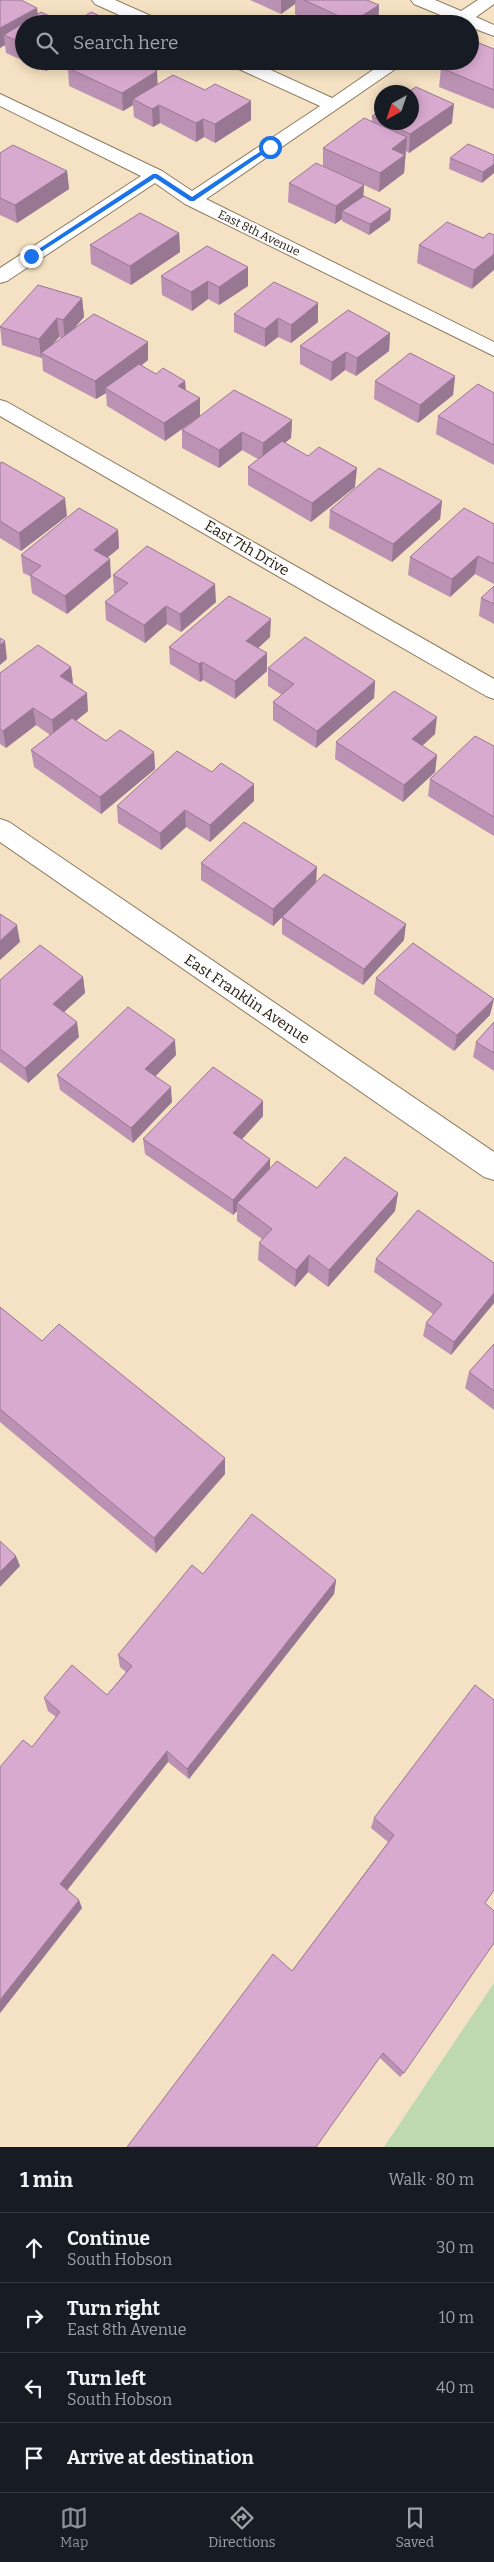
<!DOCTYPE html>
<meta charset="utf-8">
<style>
body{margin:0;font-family:Bitter,serif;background:#242831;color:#f1f3f6}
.compass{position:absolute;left:374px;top:85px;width:45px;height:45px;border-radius:50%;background:#171b24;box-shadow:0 2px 12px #0003;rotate:220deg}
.stop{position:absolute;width:15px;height:15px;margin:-11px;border:4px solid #1a73e8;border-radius:50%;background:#fff}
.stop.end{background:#1a73e8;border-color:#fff;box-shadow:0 1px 5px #0008}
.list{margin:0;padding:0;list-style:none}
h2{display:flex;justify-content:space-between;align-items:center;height:65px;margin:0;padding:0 20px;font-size:21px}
h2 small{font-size:16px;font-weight:400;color:#9ea1a6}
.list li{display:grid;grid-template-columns:32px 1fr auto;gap:15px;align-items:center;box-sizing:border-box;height:70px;padding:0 20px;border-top:1px solid #363941}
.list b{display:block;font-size:19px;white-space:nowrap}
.list p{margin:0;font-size:16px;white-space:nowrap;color:#9ea1a6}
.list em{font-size:16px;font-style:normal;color:#9ea1a6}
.icon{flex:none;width:28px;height:28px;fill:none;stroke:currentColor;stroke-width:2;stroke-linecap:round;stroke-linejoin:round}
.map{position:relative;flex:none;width:494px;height:2147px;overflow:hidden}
.search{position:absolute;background:#171b24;box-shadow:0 2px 12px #0003;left:15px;right:15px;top:15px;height:55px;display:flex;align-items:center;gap:12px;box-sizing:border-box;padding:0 18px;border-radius:28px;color:#9ea1a6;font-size:19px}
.sheet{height:345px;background:#171b24}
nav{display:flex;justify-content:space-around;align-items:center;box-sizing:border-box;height:70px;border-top:1px solid #363941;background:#171b24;font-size:14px;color:#9ea1a6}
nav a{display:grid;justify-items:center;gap:2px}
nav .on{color:#8c9099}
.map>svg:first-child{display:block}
.green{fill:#bfd9ae}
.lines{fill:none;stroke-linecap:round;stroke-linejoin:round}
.minor-casing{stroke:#8c7b5f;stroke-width:2}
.minor{fill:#fff;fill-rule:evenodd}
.wall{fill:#bb92b3;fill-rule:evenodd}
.shaded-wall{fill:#987792}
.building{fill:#d9aad0;stroke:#987792}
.route{fill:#1a73e8}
.labels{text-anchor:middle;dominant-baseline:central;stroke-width:4;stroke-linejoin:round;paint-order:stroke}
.far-street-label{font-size:12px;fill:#221b10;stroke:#fff}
.street-label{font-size:15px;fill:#221b10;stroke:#fff}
</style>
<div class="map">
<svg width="494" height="2147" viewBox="0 0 494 2147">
<rect width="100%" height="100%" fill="#f5e1c3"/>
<path class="green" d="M 494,1983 L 494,2147 L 384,2147 Z"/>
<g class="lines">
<g class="minor-casing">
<g id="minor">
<path d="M 92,0 L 115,0 L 160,20 L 162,24 L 139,24 L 95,4 Z"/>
<path d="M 411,0 L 435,0 L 461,11 L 478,0 L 494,0 L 494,4 L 476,17 L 494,25 L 494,36 L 470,27 L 470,24 L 446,24 L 450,19 L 414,4 Z"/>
<path d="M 227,61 L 251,61 L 332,98 L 386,61 L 407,61 L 206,199 L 494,342 L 494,356 L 185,204 L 155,183 L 7,281 L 0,283 L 0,268 L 141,176 L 0,106 L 0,94 L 162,171 L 192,191 L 320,106 L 230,65 Z"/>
<path d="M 0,400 L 7,402 L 494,679 L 494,699 L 486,696 L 0,416 Z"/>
<path d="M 0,819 L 9,822 L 494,1152 L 494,1180 L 484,1177 L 0,842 Z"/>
</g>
</g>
<use href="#minor" class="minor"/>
</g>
<g class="wall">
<path d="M 0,0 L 37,8 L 38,14 L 24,24 L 24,61 L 6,53 L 5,45 L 0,48 Z"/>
<path d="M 250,0 L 367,0 L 379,5 L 378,23 L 316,24 L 295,14 L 295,4 L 281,14 Z"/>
<path d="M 494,49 L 494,109 L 439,87 L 441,68 Z"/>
<path d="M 24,61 L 62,61 L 46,71 Z"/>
<path d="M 68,68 L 158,84 L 205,90 L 251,101 L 251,120 L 215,143 L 204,137 L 196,142 L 160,123 L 153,127 L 134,117 L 133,105 L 123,111 L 69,86 Z"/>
<path d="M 382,110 L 382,122 L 452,123 L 409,153 L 406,151 L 404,173 L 379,192 L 323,166 L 323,148 L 372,122 L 372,116 Z"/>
<path d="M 0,153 L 67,171 L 69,189 L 17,223 L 0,215 Z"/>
<path d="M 494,155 L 482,183 L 449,169 L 450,158 Z"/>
<path d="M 289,183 L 364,185 L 363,196 L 390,220 L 369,235 L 342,221 L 342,219 L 335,224 L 288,202 Z"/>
<path d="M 179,233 L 180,252 L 131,285 L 91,264 L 90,245 Z"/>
<path d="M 483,238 L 472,289 L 417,263 L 419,245 Z"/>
<path d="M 207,246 L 248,286 L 219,305 L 208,299 L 192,311 L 162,295 L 161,276 Z"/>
<path d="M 82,298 L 84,317 L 71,331 L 148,360 L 141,366 L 156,374 L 185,381 L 186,390 L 200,416 L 292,420 L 291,438 L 285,443 L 355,487 L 311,522 L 248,485 L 248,467 L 258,459 L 242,450 L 219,468 L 182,448 L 182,430 L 192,422 L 165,441 L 107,406 L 106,393 L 96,399 L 43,371 L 42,357 L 41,358 L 2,345 L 0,326 ZM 59,337 L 62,338 L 51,346 Z"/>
<path d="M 234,314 L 318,322 L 291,343 L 278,337 L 265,347 L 234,332 Z"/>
<path d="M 390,333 L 389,351 L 356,376 L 345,370 L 331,381 L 300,364 L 300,346 Z"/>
<path d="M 455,376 L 453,395 L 418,423 L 374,399 L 375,381 Z"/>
<path d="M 494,393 L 494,465 L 436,434 L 438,416 Z"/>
<path d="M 0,463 L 67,516 L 21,551 L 0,538 Z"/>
<path d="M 442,501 L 440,519 L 392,562 L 329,528 L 330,510 Z"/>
<path d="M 494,524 L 494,584 L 475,574 L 450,597 L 408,575 L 410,557 Z"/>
<path d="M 118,530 L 119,548 L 107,558 L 111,577 L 67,614 L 32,593 L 30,576 L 23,573 L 21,555 Z"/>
<path d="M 113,575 L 216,602 L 181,632 L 167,624 L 145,643 L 106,620 L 105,602 L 116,593 L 114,593 Z"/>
<path d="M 494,586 L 494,624 L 479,616 L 481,598 Z"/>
<path d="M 270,637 L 258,648 L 267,671 L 235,699 L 203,680 L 200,682 L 170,664 L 169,647 Z"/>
<path d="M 71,667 L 73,684 L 88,711 L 76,721 L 106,741 L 154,752 L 155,769 L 101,814 L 34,767 L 31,750 L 50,735 L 36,725 L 6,748 L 0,744 L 0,673 Z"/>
<path d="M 268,668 L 375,681 L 374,698 L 316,748 L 273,720 L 273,702 L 282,695 L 268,686 Z"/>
<path d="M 435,734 L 422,746 L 437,755 L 435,772 L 403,802 L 335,759 L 336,742 Z"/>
<path d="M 494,746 L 494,836 L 428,796 L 430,779 Z"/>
<path d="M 212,772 L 254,784 L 254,801 L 210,842 L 186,827 L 161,850 L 118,823 L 117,806 Z"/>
<path d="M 201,863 L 316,882 L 404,940 L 363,985 L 282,934 L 282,917 L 273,926 L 201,880 Z"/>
<path d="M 83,977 L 85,993 L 64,1012 L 79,1037 L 28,1083 L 0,1062 L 0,980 Z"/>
<path d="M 376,978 L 490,1015 L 454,1051 L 374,994 Z"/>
<path d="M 494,1022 L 494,1071 L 473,1057 L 476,1042 Z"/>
<path d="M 176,1055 L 155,1076 L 172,1102 L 133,1143 L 60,1090 L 57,1075 Z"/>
<path d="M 263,1116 L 242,1139 L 270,1159 L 270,1168 L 317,1188 L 398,1193 L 395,1211 L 328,1287 L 308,1272 L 295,1287 L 258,1260 L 259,1243 L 262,1239 L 237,1221 L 237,1211 L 233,1215 L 145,1154 L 143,1139 Z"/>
<path d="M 376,1259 L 494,1263 L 494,1303 L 451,1355 L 423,1336 L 426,1323 L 433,1314 L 374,1272 Z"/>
<path d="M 0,1307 L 42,1341 L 225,1474 L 156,1553 L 0,1422 Z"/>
<path d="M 494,1344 L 494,1410 L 465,1388 L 469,1372 Z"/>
<path d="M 203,1574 L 336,1580 L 334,1594 L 189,1779 L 168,1762 L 67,1890 L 82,1908 L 0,2013 L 56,1717 L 48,1711 L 44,1698 L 107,1695 L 126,1672 L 120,1667 L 118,1655 Z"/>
<path d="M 374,1818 L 485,1903 L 404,2073 L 400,2077 L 380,2058 L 292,1971 L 388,1842 L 371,1828 Z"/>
</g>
<g class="shaded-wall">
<path d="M 281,0 L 296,0 L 295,4 L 281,14 Z"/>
<path d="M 379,5 L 378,23 L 352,24 L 352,22 Z"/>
<path d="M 37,8 L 38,24 L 4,35 L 5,45 L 0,48 L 0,28 Z"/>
<path d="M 45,61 L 62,61 L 46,71 Z"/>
<path d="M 157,71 L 158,89 L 133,99 L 133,105 L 123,111 L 122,93 Z"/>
<path d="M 251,101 L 251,120 L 215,143 L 215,124 Z"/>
<path d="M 454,104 L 452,123 L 409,153 L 410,134 Z"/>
<path d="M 159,105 L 160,123 L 153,127 L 152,109 Z"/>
<path d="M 203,119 L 204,137 L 196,142 L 196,123 Z"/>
<path d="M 407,137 L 404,173 L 379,192 L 380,173 L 392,149 Z"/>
<path d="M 494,164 L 494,173 L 482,183 L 483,172 Z"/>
<path d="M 67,171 L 69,189 L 17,223 L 15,205 Z"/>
<path d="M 364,185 L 363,204 L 342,211 L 342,219 L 335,224 L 336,206 Z"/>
<path d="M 391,209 L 390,220 L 369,235 L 370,224 Z"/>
<path d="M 179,233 L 180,252 L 131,285 L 130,266 Z"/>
<path d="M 494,254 L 494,270 L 472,289 L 474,270 Z"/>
<path d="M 248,267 L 248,286 L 219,305 L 219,287 Z"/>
<path d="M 208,281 L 208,299 L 192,311 L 191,292 Z"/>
<path d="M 82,298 L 84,317 L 65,339 L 63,320 Z"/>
<path d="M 318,303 L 318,322 L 291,343 L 291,325 Z"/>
<path d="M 57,318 L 59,337 L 44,354 L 41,353 L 42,357 L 41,358 L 39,339 Z"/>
<path d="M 278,318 L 278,337 L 265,347 L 265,329 Z"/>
<path d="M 390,333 L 389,351 L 356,376 L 357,358 Z"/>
<path d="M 148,342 L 148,360 L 109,390 L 105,388 L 106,393 L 96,399 L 95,381 Z"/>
<path d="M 346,352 L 345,370 L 331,381 L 332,362 Z"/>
<path d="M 455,376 L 453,395 L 418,423 L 420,405 Z"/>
<path d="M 185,381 L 186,400 L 178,386 Z"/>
<path d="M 200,398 L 200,416 L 165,441 L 164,423 Z"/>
<path d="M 292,420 L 291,438 L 262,461 L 263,443 Z"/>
<path d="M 242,432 L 242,450 L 219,468 L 219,450 Z"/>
<path d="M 357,468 L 355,487 L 311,522 L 312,503 Z"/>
<path d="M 65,498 L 67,516 L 21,551 L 19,533 Z"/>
<path d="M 442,501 L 440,519 L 392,562 L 393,544 Z"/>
<path d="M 118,530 L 119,548 L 95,568 L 94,550 Z"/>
<path d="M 478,556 L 475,574 L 450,597 L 452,579 Z"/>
<path d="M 110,559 L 111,577 L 67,614 L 65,596 Z"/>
<path d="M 215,584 L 216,602 L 181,632 L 180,614 Z"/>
<path d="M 166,606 L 167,624 L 145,643 L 144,625 Z"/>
<path d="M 271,619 L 270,637 L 246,659 L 246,641 Z"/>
<path d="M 5,641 L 7,659 L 0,665 L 0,645 Z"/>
<path d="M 267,653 L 267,671 L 235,699 L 235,681 Z"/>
<path d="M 202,662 L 203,680 L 200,682 L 199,664 Z"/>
<path d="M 71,667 L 73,684 L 60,676 Z"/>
<path d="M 375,681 L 374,698 L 316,748 L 317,731 Z"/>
<path d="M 87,693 L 88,711 L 54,738 L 52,720 Z"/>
<path d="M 33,708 L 36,725 L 6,748 L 3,731 Z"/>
<path d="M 437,717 L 435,734 L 410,757 L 412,739 Z"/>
<path d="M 154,752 L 155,769 L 101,814 L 100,797 Z"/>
<path d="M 437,755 L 435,772 L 403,802 L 404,785 Z"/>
<path d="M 254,784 L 254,801 L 210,842 L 210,825 Z"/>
<path d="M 185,810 L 186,827 L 161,850 L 160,833 Z"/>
<path d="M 317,867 L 316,884 L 273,926 L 273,909 Z"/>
<path d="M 406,924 L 404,940 L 363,985 L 364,969 Z"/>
<path d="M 17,925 L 20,942 L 0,960 L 0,941 Z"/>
<path d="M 83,977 L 85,993 L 55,1020 L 53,1004 Z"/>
<path d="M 494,999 L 490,1015 L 454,1051 L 457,1035 Z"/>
<path d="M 77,1022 L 79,1037 L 28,1083 L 25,1068 Z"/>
<path d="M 175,1040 L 176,1055 L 147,1085 L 145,1069 Z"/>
<path d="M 171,1087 L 172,1102 L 133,1143 L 131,1128 Z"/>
<path d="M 263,1101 L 263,1116 L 234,1148 L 233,1133 Z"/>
<path d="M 270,1159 L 270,1173 L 237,1203 L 237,1211 L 233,1215 L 233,1200 Z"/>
<path d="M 398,1193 L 395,1211 L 328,1287 L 329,1270 Z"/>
<path d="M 309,1255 L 308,1272 L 295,1287 L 296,1270 Z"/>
<path d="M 494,1293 L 494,1303 L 451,1355 L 454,1342 Z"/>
<path d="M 225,1458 L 225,1474 L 156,1553 L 154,1538 Z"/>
<path d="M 16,1556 L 20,1566 L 0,1587 L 0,1572 Z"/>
<path d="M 336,1580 L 334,1594 L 189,1779 L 187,1769 Z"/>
<path d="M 167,1751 L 168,1762 L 65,1893 L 60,1884 Z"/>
<path d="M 79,1900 L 82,1908 L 0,2013 L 0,2000 Z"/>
</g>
<g class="building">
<path d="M 0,0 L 21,0 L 37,8 L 0,28 Z"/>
<path d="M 304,0 L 367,0 L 379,5 L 352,22 Z"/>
<path d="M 41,12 L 66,24 L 24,24 L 24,44 L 4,35 Z"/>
<path d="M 91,12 L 118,24 L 73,24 Z"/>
<path d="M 476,42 L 494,49 L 494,90 L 441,68 L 450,61 L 470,61 L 470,47 Z"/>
<path d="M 78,61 L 136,61 L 157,71 L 122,93 L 68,68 Z"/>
<path d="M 173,75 L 205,90 L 215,84 L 251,101 L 215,124 L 203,119 L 196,123 L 159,105 L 152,109 L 133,99 Z"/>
<path d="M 416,87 L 454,104 L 410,134 L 385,122 L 412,122 L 412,92 L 408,92 Z"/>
<path d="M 382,110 L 382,121 L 372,116 Z"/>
<path d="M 364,118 L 407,137 L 392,149 L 405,155 L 380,173 L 323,148 Z"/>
<path d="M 468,144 L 494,155 L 494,164 L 483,172 L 450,158 Z"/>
<path d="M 13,145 L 67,171 L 15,205 L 0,198 L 0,153 Z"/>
<path d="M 316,163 L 364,185 L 336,206 L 289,183 Z"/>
<path d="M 364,196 L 391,209 L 370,224 L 342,211 Z"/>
<path d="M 140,213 L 179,233 L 130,266 L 90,245 Z"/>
<path d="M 447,222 L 483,238 L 489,233 L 494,235 L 494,254 L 474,270 L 419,245 Z"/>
<path d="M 207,246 L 248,267 L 219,287 L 208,281 L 191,292 L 161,276 Z"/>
<path d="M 274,282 L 318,303 L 291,325 L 278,318 L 265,329 L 234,314 Z"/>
<path d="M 38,285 L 82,298 L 63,320 L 57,318 L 39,339 L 0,327 Z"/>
<path d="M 348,310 L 390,333 L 357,358 L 346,352 L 332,362 L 300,346 Z"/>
<path d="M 94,314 L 148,342 L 95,381 L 41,353 Z"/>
<path d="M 410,353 L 455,376 L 420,405 L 375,381 Z"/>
<path d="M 139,364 L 156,374 L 163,368 L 185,381 L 178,386 L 200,398 L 164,423 L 105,388 Z"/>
<path d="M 478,384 L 494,393 L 494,445 L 438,416 Z"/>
<path d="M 234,390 L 292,420 L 263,443 L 242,432 L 219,450 L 182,430 Z"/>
<path d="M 282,441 L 308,456 L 319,447 L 357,468 L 312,503 L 248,467 Z"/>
<path d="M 2,462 L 65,498 L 19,533 L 0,521 L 0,463 Z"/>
<path d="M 379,468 L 442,501 L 393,544 L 330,510 Z"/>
<path d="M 79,508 L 118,530 L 94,550 L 110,559 L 65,596 L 30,575 L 41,566 L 21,555 Z"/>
<path d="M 464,508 L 494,524 L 494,564 L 478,556 L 452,579 L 410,557 Z"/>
<path d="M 147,546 L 215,584 L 180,614 L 166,606 L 144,625 L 105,602 L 128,583 L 113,575 Z"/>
<path d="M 494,586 L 494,604 L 481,598 Z"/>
<path d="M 229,596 L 271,619 L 246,641 L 267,653 L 235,681 L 202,662 L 199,664 L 169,647 Z"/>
<path d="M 305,637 L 375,681 L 317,731 L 273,702 L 294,684 L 268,668 Z"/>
<path d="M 0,638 L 5,641 L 0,645 Z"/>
<path d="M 38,645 L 71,667 L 60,676 L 87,693 L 52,720 L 33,708 L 3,731 L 0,729 L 0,673 Z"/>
<path d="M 394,691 L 437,717 L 412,739 L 437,755 L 404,785 L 336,742 Z"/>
<path d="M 72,718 L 106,741 L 120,730 L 154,752 L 100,797 L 31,750 Z"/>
<path d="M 475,736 L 494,746 L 494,817 L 430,779 Z"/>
<path d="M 177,751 L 212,772 L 221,763 L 254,784 L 210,825 L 185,810 L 160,833 L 117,806 Z"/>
<path d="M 244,822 L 317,867 L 273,909 L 201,863 Z"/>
<path d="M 324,874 L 406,924 L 364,969 L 282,917 Z"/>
<path d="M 0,914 L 17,925 L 0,941 Z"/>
<path d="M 413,943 L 494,999 L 457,1035 L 376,978 Z"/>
<path d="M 40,945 L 83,977 L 53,1004 L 77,1022 L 25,1068 L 0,1049 L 0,980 Z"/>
<path d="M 128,1007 L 175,1040 L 145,1069 L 171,1087 L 131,1128 L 57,1075 Z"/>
<path d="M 494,1022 L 494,1053 L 476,1042 Z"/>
<path d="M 213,1067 L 263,1101 L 233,1133 L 270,1159 L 233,1200 L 143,1139 Z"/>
<path d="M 345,1157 L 398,1193 L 329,1270 L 309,1255 L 296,1270 L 259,1243 L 272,1229 L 237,1203 L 277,1161 L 317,1188 Z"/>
<path d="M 418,1210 L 494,1263 L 494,1293 L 454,1342 L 426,1323 L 442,1304 L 376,1259 Z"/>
<path d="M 0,1307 L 42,1341 L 59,1324 L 225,1458 L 154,1538 L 0,1409 Z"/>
<path d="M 494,1344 L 494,1391 L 469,1372 Z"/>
<path d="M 252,1514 L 336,1580 L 187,1769 L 167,1751 L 60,1884 L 79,1900 L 0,2000 L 0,1767 L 23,1740 L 32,1747 L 60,1712 L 44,1698 L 72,1665 L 107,1695 L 132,1666 L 118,1655 L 192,1565 L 203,1574 Z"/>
<path d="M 0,1541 L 16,1556 L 0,1572 Z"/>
<path d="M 475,1685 L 494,1700 L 494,1890 L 485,1903 L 494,1911 L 494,1943 L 404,2073 L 383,2053 L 316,2147 L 127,2147 L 273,1954 L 292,1971 L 394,1835 L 374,1818 Z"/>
</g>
<path class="route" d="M 270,145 L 272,148 L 194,201 L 190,201 L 155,178 L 33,257 L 28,256 L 153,174 L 157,174 L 192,197 Z"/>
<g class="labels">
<g class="far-street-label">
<text transform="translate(259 233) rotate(26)">East 8th Avenue</text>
</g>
<g class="street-label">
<text transform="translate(247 548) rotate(30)">East 7th Drive</text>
<text transform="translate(247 999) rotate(34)">East Franklin Avenue</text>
</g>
</g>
</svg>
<svg class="compass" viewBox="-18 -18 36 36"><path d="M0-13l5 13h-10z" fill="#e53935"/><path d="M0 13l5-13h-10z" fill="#9ea1a6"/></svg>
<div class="stop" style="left:270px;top:147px"></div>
<div class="stop end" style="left:31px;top:256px"></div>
<div class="search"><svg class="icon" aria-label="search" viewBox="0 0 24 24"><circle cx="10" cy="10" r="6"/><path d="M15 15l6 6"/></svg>Search here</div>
</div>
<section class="sheet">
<h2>1 min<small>Walk · 80 m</small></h2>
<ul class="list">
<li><svg class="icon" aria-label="ahead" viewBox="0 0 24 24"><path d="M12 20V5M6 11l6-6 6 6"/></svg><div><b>Continue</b><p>South Hobson</p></div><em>30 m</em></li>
<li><svg class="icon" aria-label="right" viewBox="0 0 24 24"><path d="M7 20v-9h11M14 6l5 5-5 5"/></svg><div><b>Turn right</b><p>East 8th Avenue</p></div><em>10 m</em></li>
<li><svg class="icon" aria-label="left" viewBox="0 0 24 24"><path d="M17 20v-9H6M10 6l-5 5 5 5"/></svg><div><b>Turn left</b><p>South Hobson</p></div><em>40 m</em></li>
<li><svg class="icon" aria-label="arrive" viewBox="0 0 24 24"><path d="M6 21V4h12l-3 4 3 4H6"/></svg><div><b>Arrive at destination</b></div></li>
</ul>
</section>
<nav>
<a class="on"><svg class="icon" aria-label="map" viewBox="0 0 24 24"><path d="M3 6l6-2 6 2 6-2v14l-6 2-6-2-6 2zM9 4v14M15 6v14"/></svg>Map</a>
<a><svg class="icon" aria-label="directions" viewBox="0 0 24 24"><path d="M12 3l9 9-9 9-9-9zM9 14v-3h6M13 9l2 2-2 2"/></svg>Directions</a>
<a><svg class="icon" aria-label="saved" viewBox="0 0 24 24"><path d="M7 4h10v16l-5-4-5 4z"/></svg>Saved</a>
</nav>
